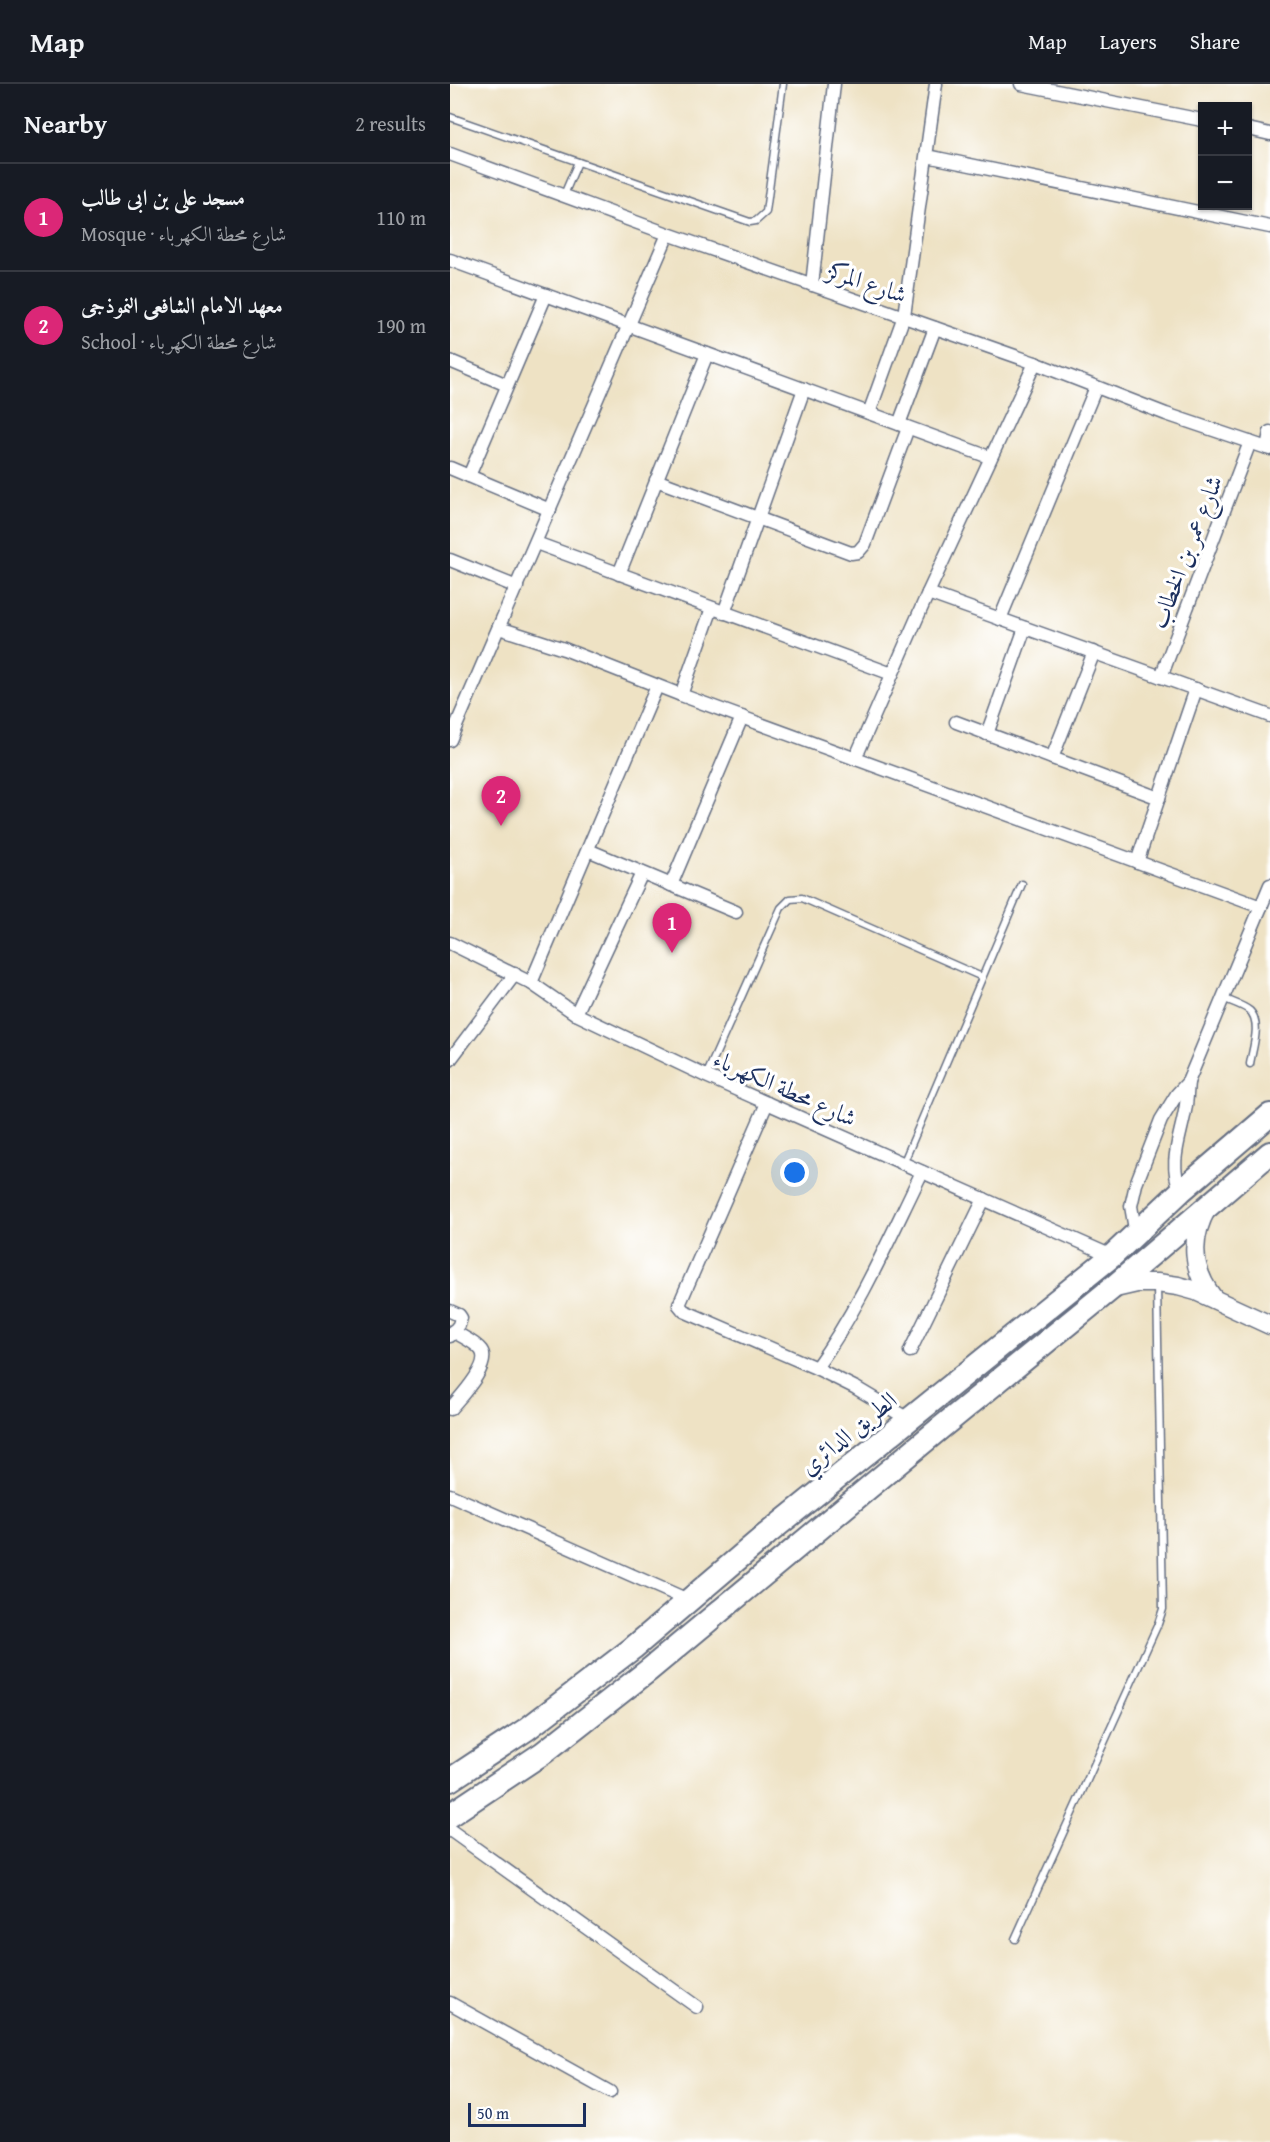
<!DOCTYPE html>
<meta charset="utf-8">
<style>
body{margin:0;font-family:"Gentium Book Plus",Amiri,serif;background:#20242c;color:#f1f3f6}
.controls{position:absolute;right:18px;top:18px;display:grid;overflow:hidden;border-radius:0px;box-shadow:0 2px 4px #0004}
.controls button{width:54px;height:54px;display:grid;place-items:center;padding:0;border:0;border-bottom:2px solid #363941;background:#171b24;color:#f1f3f6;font:30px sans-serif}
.scale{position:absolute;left:18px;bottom:15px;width:118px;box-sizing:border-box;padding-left:6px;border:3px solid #1b2f5e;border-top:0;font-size:16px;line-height:21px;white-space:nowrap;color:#1b2f5e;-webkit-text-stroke:4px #fff;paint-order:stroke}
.you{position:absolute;left:345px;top:1089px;width:21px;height:21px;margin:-15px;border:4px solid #fff;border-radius:50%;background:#1a73e8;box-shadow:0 0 0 9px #1a73e833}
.badge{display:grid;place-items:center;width:39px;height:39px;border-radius:50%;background:#db2777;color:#fff;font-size:20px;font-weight:700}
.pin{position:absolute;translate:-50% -50px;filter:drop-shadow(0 2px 3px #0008)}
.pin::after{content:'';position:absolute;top:32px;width:21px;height:18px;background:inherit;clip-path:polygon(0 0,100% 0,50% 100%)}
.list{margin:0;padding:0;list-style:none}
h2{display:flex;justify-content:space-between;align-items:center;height:78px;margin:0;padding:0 24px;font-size:26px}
h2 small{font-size:20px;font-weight:400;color:#9ea1a6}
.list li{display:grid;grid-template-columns:39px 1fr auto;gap:18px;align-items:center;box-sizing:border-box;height:108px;padding:0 24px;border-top:2px solid #363941}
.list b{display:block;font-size:22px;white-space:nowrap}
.list p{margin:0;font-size:20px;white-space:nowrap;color:#9ea1a6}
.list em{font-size:20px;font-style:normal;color:#9ea1a6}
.map{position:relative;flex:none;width:820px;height:2058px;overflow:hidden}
header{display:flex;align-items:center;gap:36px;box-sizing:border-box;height:84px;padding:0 30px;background:#171b24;border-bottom:2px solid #363941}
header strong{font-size:28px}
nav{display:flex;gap:33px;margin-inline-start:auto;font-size:21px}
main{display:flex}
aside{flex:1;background:#171b24}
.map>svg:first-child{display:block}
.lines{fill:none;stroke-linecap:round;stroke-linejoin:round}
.lane-casing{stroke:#656e82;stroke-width:9}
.street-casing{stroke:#656e82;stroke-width:15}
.secondary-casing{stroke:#656e82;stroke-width:21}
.highway-casing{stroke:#656e82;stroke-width:26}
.lane{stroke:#fff;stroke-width:6}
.street{stroke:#fff;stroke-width:12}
.secondary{stroke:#fff;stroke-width:18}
.highway{stroke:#fff;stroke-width:22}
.labels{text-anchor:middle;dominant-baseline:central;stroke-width:6;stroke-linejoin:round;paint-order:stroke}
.street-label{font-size:24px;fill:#1b2f5e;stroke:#fff}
</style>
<header>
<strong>Map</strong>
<nav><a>Map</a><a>Layers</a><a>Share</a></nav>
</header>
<main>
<aside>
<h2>Nearby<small>2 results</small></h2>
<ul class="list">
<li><span class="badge">1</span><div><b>مسجد على بن ابى طالب</b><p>Mosque · شارع محطة الكهرباء</p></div><em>110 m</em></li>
<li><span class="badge">2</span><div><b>معهد الامام الشافعى النموذجى</b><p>School · شارع محطة الكهرباء</p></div><em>190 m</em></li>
</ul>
</aside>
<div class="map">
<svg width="820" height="2058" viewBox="0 0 820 2058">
<rect width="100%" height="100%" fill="#fff"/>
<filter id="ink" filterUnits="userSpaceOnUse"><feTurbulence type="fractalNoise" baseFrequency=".0167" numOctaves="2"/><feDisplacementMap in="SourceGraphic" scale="12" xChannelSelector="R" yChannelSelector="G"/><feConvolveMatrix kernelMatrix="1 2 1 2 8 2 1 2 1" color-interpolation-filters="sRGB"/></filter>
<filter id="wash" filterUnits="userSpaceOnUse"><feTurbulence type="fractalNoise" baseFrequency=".008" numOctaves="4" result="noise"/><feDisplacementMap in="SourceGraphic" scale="24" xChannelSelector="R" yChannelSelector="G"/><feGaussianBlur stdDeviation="1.35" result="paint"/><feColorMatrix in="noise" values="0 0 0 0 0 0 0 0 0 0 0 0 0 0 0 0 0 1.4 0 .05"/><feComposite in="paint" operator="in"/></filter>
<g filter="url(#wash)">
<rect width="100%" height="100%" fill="#eee2c4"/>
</g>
<g filter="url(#ink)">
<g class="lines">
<g class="lane-casing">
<g id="lane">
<path d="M 0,33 L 300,138 L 306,137 L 316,128 L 333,0"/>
<path d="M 113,113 L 128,78"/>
<path d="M 773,914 C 781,918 793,921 800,927 C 812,939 802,966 800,980"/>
<path d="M 256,992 L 331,824 L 340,815 L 352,814 L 532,893"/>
<path d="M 453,1080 L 572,800"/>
<path d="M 565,1855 L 708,1540 L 713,1525 L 707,1202"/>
</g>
</g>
<g class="street-casing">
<g id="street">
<path d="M 571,0 L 752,36"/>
<path d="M 798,45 L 820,50"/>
<path d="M 0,70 L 218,150 L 585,279 L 716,330 L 820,365"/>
<path d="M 477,72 L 820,143"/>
<path d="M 0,176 L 539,373"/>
<path d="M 362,201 L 384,0"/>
<path d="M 0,277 L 57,301"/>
<path d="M 419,329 L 454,232 L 486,0"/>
<path d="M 449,340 L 485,244"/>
<path d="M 817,364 L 820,348"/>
<path d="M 0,384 L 100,426"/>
<path d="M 19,392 L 96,211"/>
<path d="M 206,396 L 401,469 L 408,468 L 415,460 L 458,344"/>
<path d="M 86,459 L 442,590"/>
<path d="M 0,476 L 67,503"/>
<path d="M 169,490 L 257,270"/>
<path d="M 478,509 L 820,632"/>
<path d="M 274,529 L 354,305"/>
<path d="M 550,535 L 646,303"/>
<path d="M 49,544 L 114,565 L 231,611 L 811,823"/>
<path d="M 711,593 L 800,358"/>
<path d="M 231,611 L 262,524"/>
<path d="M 506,638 L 709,714"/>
<path d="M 537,650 L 575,544"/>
<path d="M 0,656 L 218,150"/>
<path d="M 602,674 L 644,568"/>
<path d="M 405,675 L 478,509 L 585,279"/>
<path d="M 138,766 L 286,828"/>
<path d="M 687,778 L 746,605"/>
<path d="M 221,801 L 292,633"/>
<path d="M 0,859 L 81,899 L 126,930 L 256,992 L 662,1172"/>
<path d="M 81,899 L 207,602"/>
<path d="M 126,930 L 192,789"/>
<path d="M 0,976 L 65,890"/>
<path d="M 317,1019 L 229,1221 L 234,1227 L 366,1284 L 406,1304 L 458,1335"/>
<path d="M 731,1107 C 718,1080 730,1055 735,1027 C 737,1018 737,1008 738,998"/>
<path d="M 686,1151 L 681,1122 L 686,1100 L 711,1036 L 727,1010 L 738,998 L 820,801"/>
<path d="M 0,1227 L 9,1231 L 11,1234 L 9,1241 L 0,1252"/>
<path d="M 460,1267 L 534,1115"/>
<path d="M 366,1284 C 410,1223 439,1155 472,1088"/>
<path d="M 0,1325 C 10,1313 42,1281 31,1266 C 25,1258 12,1253 3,1247"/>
<path d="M 0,1411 L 238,1516"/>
<path d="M 0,1746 L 247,1923"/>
<path d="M 0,1919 L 160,2008"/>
</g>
</g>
<g class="secondary-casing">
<g id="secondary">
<path d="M 757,1124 C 739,1156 742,1187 764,1215"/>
<path d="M 661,1205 L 687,1199 L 707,1199 L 728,1202 L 746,1207 L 820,1241"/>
</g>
</g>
<g class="highway-casing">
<g id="highway">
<path d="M 0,1696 L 77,1645 L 183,1564 L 317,1450 L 662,1172 L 731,1107 L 820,1031"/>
<path d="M 0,1731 L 93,1669 L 199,1586 L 488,1346 L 661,1205 L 820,1069"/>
</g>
</g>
<use href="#lane" class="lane"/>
<use href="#street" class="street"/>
<use href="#secondary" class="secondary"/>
<use href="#highway" class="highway"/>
</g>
</g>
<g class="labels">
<g class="street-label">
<text transform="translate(417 198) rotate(19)">شارع المركز</text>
<text transform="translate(736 468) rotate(-69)">شارع عمر بن الخطاب</text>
<text transform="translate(335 1004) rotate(24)">شارع محطة الكهرباء</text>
<text transform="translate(398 1349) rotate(-39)">الطريق الدائري</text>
</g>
</g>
</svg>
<div class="controls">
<button>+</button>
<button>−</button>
</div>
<div class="scale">50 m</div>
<div class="you"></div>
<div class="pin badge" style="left:222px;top:869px">1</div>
<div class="pin badge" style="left:51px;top:742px">2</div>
</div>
</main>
